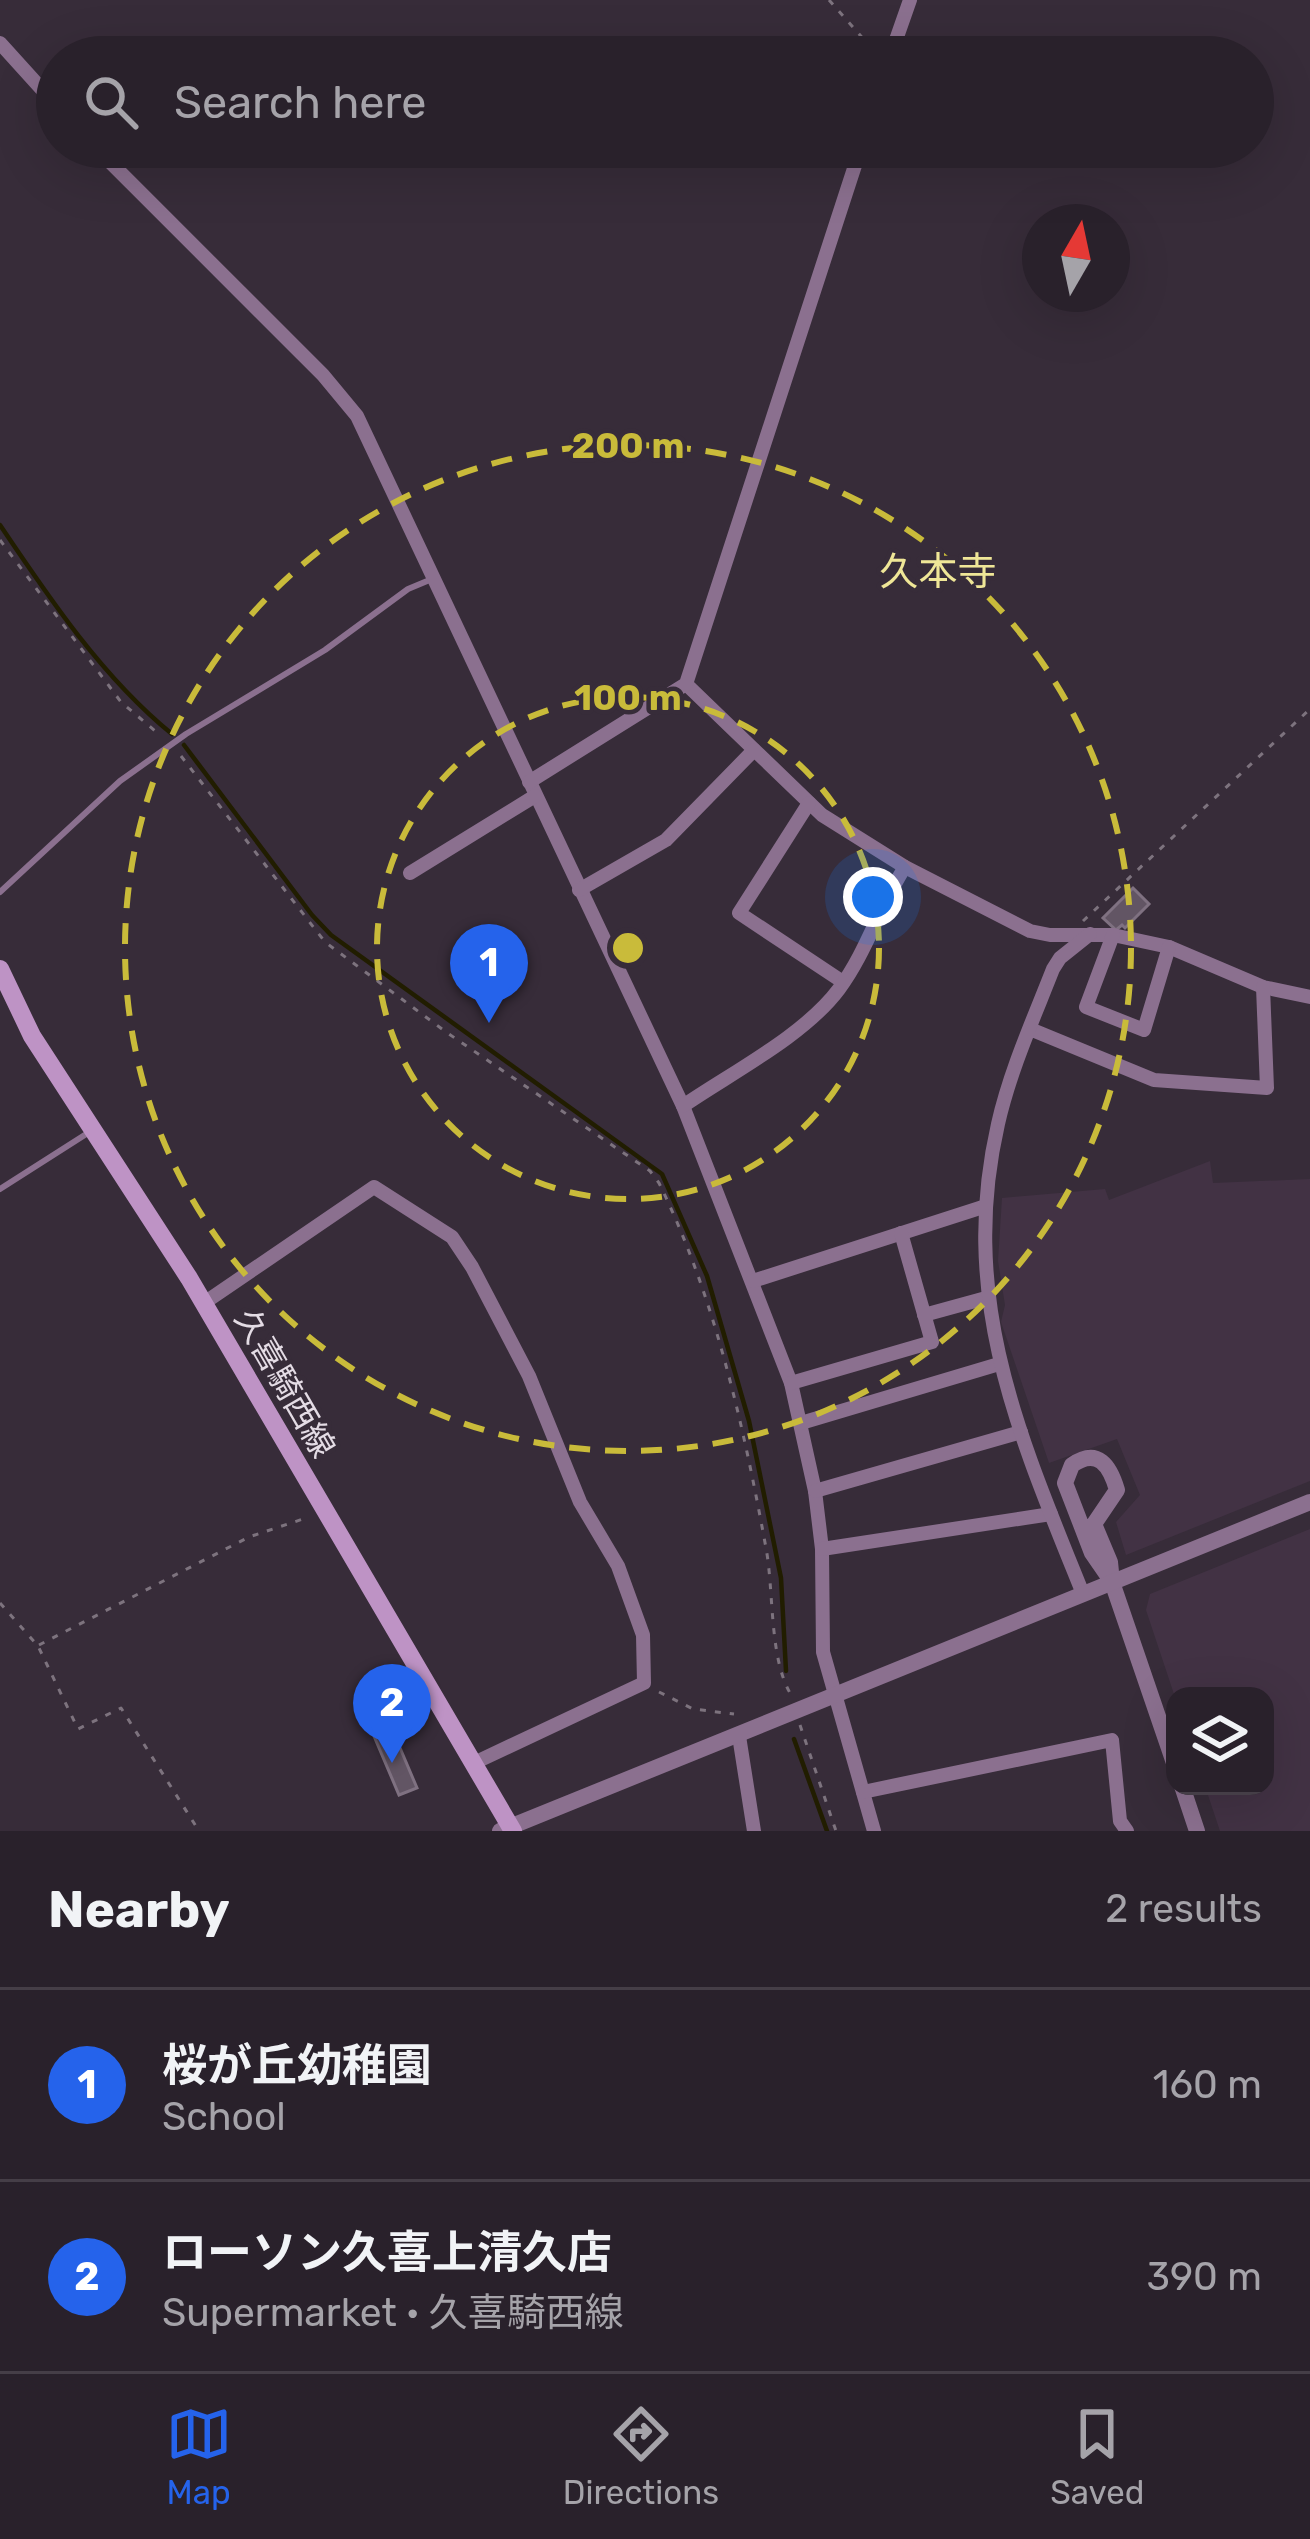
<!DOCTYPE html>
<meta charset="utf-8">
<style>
body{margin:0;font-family:Rubik,"Noto Sans JP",sans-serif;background:#312933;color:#f1f3f6}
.controls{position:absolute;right:36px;bottom:36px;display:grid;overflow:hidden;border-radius:24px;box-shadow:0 12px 48px #0002}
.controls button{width:108px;height:108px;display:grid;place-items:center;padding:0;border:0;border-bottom:3px solid #453e47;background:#29212b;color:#f1f3f6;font:60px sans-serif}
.compass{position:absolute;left:1022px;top:204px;width:108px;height:108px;border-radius:50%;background:#29212b;box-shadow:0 12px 48px #0002;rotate:9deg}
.you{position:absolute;left:873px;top:897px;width:42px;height:42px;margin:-30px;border:9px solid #fff;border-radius:50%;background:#1a73e8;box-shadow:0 0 0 18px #1a73e833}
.badge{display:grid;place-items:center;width:78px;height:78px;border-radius:50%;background:#2563eb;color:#fff;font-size:39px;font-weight:700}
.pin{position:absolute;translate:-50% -99px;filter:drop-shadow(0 3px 6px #0008)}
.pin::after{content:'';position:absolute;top:63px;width:42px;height:36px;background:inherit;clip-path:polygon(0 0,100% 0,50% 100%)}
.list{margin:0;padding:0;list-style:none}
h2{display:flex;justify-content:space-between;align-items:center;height:156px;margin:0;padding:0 48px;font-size:51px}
h2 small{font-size:39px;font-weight:400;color:#a5a3a9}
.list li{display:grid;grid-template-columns:78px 1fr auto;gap:36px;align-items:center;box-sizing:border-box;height:192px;padding:0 48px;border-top:3px solid #453e47}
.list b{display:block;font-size:45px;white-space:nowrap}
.list p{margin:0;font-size:39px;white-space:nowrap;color:#a5a3a9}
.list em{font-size:39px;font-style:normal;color:#a5a3a9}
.icon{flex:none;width:66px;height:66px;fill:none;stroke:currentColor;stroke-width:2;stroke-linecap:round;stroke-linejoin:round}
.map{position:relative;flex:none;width:1310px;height:1831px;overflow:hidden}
.search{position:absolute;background:#29212b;box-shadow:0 12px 48px #0002;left:36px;right:36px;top:36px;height:132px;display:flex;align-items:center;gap:30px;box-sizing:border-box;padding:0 42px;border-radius:66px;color:#a5a3a9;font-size:45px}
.sheet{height:540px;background:#29212b}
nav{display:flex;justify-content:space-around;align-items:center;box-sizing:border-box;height:168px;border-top:3px solid #453e47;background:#29212b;font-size:33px;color:#a5a3a9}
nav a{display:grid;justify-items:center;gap:6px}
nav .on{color:#2563eb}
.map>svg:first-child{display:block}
.built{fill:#423244}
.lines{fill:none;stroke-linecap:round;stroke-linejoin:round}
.stream{stroke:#211d00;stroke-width:4.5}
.building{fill:#625564;stroke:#7f7181;stroke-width:3}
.path{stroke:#7d737e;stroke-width:3;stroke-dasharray:6 9;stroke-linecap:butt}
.service{stroke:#8b708f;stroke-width:6}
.minor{stroke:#8b708f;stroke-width:14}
.tertiary{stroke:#8b708f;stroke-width:16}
.secondary{stroke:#be93c5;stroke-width:18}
.ring{fill:none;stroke:#c9bb3a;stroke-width:6;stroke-dasharray:21 15}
.labels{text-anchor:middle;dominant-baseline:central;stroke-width:9;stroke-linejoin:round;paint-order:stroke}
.street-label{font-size:33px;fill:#e4dce5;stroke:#372c39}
.quarter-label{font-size:39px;fill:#efe697;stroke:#372c39}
.centre{fill:#c9bb3a;stroke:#372c39;stroke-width:6}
.ring-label{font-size:36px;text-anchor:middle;font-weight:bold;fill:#c9bb3a;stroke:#372c39;stroke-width:9;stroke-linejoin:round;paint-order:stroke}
</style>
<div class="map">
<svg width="1310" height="1831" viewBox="0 0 1310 1831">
<rect width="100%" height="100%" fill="#372c39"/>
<g class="built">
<path d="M 1210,1161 L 1213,1183 L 1310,1179 L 1310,1481 L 1126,1555 L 1116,1522 L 1140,1495 L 1117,1439 L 1049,1463 L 1001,1322 L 1005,1305 L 998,1261 L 1002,1198 L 1105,1189 L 1109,1200 Z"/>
<path d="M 1310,1529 L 1310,1831 L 1220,1831 L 1205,1786 L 1265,1786 L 1265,1696 L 1175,1697 L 1146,1610 L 1150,1594 Z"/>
</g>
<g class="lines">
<g class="stream">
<path d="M 0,525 C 49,598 103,678 172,734"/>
<path d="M 184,745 L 312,915 L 331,935 L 662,1174 L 707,1276 L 749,1421 L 781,1578 L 786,1671"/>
<path d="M 794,1739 L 827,1831"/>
</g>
</g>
<g class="building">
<path d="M 1133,888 L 1149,904 L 1125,928 L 1122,925 L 1116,930 L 1103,918 Z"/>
<path d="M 392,1729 L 417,1788 L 399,1795 L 374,1736 Z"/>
</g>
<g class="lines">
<g class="path">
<path d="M 829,0 L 875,52"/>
<path d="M 0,540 L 121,702 L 161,736"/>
<path d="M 181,756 L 325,942 L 446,1032 L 650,1171 L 659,1183 C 715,1297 743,1423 766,1548 C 774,1591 769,1656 790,1693"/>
<path d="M 1083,921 L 1310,709"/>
<path d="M 0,1603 L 38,1646 L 78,1729 L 121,1708 L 199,1831"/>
<path d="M 39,1645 L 249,1537 L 306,1518"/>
<path d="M 659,1692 L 693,1709 L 734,1714"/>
<path d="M 800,1725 L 836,1831"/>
</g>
<g class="service">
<path d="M 0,892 L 120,781 L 186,734 L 325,650 L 408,589 L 432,579"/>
<path d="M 0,1189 L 91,1131"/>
</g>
<g class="minor">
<path d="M 0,43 L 57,106"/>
<path d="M 890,57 L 910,0"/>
<path d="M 95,147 L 323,375 L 357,416 L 683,1106 L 791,1383 L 815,1491 L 822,1549 L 823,1652 L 874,1831"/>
<path d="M 686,684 L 822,815 L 905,867 L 1030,931 L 1050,935 L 1113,935 L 1169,947 L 1263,987 L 1310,997"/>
<path d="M 529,782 L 686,684 L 861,147"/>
<path d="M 809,803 L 739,913 L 843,982"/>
<path d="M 410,873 L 535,796"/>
<path d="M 579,890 L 666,840 L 754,750"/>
<path d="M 1113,935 L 1086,1007 L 1144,1030 L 1169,947"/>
<path d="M 1030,1029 L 1154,1080 L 1267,1088 L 1263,987"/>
<path d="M 683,1106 C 731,1073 804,1036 839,989 C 867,951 879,907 905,867"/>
<path d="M 753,1281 L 986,1206"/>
<path d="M 204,1303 L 374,1187 L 452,1237 L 472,1267 L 529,1376 L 580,1502 L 618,1566 L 643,1635 L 644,1683 L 474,1763"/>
<path d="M 924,1315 L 986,1298"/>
<path d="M 791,1383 L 932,1342 L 901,1233"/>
<path d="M 801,1423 L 999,1364"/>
<path d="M 815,1491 L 1021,1432"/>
<path d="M 822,1549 L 1051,1514"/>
<path d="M 1083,1594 C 1019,1435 958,1299 998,1124 C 1010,1071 1033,1020 1053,969 L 1060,958 L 1090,934"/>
<path d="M 739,1736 L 754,1831"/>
<path d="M 863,1792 L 1112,1740 L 1120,1821 L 1127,1831"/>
</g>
<g class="tertiary">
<path d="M 1112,1582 L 1092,1553 L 1065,1483 L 1072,1465 C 1098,1447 1110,1466 1117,1490 L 1094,1524 L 1110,1562 L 1112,1582 L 1175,1766"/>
<path d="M 1182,1786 L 1197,1831"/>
<path d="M 500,1831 L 1310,1502"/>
</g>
<path class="secondary" d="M 0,969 L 32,1036 L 189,1278 L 513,1831"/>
</g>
<g class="ring">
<circle cx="628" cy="948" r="251"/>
<circle cx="628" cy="948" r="503"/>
</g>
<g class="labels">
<g class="street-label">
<text transform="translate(285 1383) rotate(60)">久喜騎西線</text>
</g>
<g class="quarter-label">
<text x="938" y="572">久本寺</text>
</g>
</g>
<circle cx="628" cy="948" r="18" class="centre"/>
<g class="ring-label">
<text x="628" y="458">200 m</text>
<text x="628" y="710">100 m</text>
</g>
</svg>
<div class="controls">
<button><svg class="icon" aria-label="layers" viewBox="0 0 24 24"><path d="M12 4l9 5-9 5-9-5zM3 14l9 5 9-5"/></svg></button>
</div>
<svg class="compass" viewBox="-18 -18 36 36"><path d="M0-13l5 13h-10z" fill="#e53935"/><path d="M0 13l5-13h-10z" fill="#a5a3a9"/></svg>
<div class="you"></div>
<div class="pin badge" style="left:489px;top:1023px">1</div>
<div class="pin badge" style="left:392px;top:1763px">2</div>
<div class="search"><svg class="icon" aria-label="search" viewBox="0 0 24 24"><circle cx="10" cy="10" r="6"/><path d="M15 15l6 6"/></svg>Search here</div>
</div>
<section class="sheet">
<h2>Nearby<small>2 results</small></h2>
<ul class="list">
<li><span class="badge">1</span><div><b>桜が丘幼稚園</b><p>School</p></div><em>160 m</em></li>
<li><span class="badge">2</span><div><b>ローソン久喜上清久店</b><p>Supermarket · 久喜騎西線</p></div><em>390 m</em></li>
</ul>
</section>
<nav>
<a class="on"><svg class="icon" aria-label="map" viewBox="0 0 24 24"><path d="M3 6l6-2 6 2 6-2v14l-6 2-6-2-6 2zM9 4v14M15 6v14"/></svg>Map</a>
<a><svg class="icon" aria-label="directions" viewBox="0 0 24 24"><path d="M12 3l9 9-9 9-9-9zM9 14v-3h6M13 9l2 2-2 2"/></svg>Directions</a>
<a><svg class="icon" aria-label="saved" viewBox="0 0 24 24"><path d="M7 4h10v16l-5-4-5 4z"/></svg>Saved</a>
</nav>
